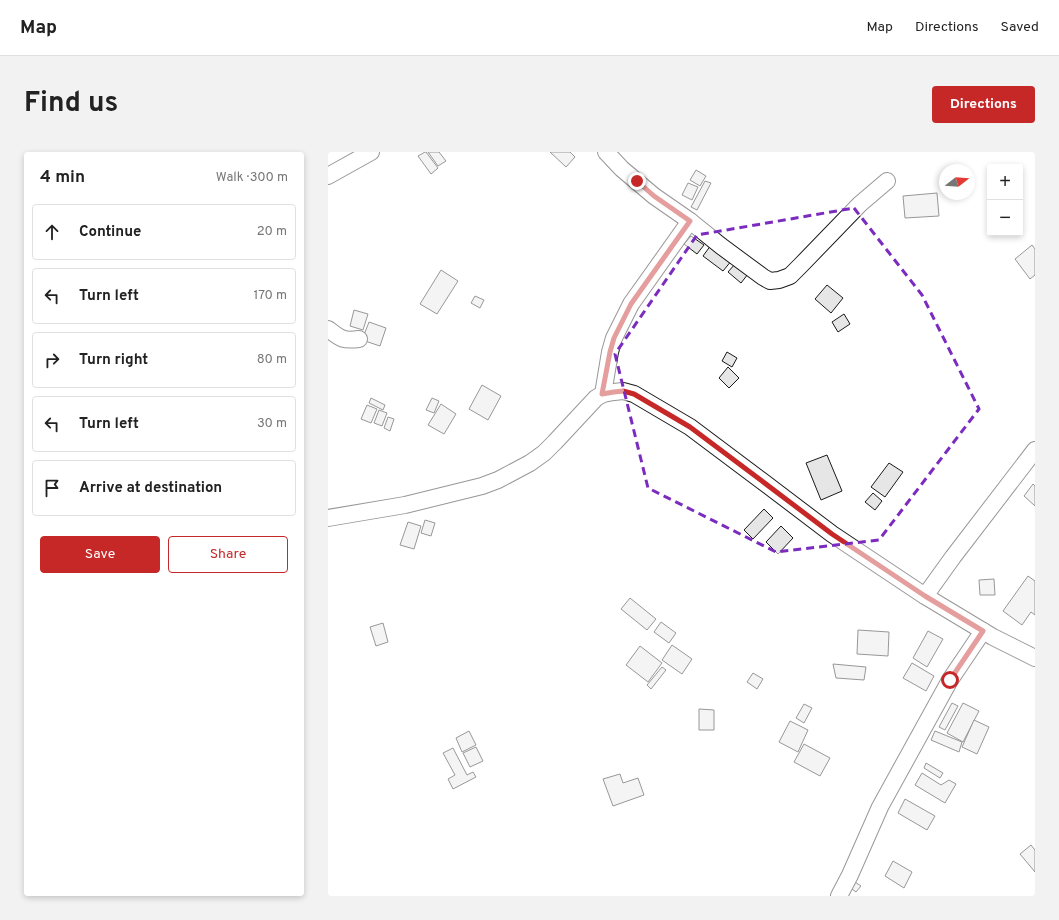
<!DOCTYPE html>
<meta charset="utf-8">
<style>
body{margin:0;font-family:Overpass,sans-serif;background:#f2f2f2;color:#222}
.controls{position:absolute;right:12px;top:12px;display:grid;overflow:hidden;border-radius:4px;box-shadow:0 2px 6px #0003}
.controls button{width:36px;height:36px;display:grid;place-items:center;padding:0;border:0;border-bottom:1px solid #e0e0e0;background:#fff;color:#222;font:20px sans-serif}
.compass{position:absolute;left:611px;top:12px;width:36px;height:36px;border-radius:50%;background:#fff;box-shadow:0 2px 6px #0003;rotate:73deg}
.stop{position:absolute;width:12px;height:12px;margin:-9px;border:3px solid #c62828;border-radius:50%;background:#fff}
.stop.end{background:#c62828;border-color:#fff;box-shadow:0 1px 4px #0008}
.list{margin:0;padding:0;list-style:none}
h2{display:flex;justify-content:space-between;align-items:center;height:52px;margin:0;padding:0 16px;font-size:17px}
h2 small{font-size:13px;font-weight:400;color:#767676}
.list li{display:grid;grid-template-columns:26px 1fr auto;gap:12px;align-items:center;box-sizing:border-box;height:56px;margin:0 8px 8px;padding:0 8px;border:1px solid #e0e0e0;border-radius:4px}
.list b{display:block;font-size:15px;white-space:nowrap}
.list em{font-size:13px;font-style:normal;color:#767676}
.actions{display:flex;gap:8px;padding:12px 16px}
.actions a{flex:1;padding:9px 0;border:1px solid #c62828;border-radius:4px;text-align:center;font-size:14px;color:#c62828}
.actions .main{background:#c62828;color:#fff}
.icon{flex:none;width:22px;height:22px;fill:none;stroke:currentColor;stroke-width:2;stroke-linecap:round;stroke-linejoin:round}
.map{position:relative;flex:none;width:707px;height:744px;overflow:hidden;border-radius:4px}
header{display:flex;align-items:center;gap:24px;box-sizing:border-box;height:56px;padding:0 20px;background:#fff;border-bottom:1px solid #e0e0e0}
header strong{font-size:19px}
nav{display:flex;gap:22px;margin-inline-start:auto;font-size:14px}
.intro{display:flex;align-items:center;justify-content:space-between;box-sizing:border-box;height:96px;padding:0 24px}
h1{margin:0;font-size:28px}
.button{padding:10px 18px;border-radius:4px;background:#c62828;color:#fff;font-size:14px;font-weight:700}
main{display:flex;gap:24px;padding:0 24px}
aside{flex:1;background:#fff;border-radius:4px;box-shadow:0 2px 6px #0003}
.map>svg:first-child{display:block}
.building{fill:#e6e6e6;stroke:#1a1a1a}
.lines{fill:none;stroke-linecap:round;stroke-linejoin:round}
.minor-casing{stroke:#1a1a1a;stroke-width:18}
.minor{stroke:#fff;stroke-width:16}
.route{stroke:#c62828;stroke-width:5}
.marked{fill:none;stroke:#7b2cbf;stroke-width:3;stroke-dasharray:8 5;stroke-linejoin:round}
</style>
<header>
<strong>Map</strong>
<nav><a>Map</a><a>Directions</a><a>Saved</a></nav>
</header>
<div class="intro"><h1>Find us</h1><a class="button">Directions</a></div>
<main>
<aside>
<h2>4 min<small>Walk · 300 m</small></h2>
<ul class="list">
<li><svg class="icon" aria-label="ahead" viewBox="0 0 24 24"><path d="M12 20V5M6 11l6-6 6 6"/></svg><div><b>Continue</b></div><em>20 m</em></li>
<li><svg class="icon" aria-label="left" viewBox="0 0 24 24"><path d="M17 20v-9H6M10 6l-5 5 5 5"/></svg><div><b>Turn left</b></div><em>170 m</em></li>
<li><svg class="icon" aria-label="right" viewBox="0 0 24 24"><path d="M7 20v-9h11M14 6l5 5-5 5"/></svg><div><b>Turn right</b></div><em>80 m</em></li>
<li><svg class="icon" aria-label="left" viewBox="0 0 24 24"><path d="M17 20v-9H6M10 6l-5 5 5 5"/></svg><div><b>Turn left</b></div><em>30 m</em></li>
<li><svg class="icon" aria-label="arrive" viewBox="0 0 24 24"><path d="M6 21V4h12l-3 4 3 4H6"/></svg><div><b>Arrive at destination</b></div></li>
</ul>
<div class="actions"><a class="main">Save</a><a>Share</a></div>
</aside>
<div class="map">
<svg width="707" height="744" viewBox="0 0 707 744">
<rect width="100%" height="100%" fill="#fff"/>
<g class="building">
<path d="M 97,0 L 98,0 L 110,16 L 103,22 L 90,4 Z"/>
<path d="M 100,0 L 111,0 L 118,9 L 110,14 Z"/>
<path d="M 222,0 L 242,0 L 247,5 L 238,15 Z"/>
<path d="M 368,18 L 378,24 L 372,34 L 362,28 Z"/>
<path d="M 377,29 L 383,31 L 369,58 L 363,55 Z"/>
<path d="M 360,31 L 370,35 L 364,48 L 354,43 Z"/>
<path d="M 609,41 L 611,64 L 577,66 L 575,44 Z"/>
<path d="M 363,84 L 376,93 L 369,102 L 356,92 Z"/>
<path d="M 383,93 L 404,108 L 395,119 L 375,104 Z"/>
<path d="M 704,93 L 707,97 L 707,123 L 702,127 L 687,107 Z"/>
<path d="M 407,112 L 420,122 L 413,131 L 400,120 Z"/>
<path d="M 113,118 L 130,129 L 109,162 L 92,152 Z"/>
<path d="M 499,133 L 515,146 L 503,161 L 487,147 Z"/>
<path d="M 147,144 L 156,148 L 152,156 L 143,151 Z"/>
<path d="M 26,158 L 40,162 L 35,178 L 22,174 Z"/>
<path d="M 516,162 L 522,172 L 510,180 L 504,170 Z"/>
<path d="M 41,170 L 58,176 L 52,194 L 34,188 Z"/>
<path d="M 399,200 L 409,206 L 404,215 L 394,209 Z"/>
<path d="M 400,215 L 411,226 L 401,236 L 391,226 Z"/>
<path d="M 154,233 L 173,244 L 160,268 L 141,257 Z"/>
<path d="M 43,246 L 57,253 L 55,258 L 41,251 Z"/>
<path d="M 104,246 L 111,249 L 106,261 L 98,258 Z"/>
<path d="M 113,252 L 128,262 L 116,282 L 100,273 Z"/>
<path d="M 39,253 L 49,257 L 43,271 L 33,267 Z"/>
<path d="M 51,258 L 59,261 L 54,274 L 46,271 Z"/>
<path d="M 60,265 L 66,267 L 62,279 L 56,276 Z"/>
<path d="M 499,303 L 514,339 L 493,348 L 478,311 Z"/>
<path d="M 561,311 L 575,320 L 557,345 L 543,335 Z"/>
<path d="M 705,332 L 707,334 L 707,354 L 696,344 Z"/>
<path d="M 545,341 L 554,349 L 547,358 L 537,350 Z"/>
<path d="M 436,357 L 445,366 L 425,387 L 416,378 Z"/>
<path d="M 97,368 L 107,371 L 103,384 L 93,381 Z"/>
<path d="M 80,370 L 93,374 L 86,397 L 72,393 Z"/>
<path d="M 453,374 L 465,386 L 450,402 L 438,390 Z"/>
<path d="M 700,424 L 707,429 L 707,463 L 703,460 L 694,473 L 675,459 Z"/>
<path d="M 666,427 L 667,443 L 652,443 L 651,428 Z"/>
<path d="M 302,446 L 328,467 L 319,478 L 293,457 Z"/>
<path d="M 333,470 L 348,481 L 341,491 L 326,480 Z"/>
<path d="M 55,471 L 60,490 L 48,494 L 42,475 Z"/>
<path d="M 530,478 L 561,480 L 560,504 L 529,502 Z"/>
<path d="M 600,479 L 615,487 L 599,515 L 585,506 Z"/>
<path d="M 344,493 L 364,507 L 354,522 L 334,508 Z"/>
<path d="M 312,494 L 334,511 L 320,530 L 298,513 Z"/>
<path d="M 584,511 L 606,524 L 598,539 L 575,526 Z"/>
<path d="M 505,512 L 538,515 L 536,528 L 508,526 Z"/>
<path d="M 334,515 L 338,518 L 323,537 L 319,533 Z"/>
<path d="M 425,521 L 435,527 L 429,537 L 419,530 Z"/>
<path d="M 624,551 L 630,554 L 617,578 L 611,575 Z"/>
<path d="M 635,551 L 651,559 L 635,590 L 619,581 Z"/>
<path d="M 476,552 L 484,556 L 476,571 L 468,566 Z"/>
<path d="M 371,557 L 386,558 L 386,578 L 371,578 Z"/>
<path d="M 646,568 L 661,575 L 649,602 L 634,595 Z"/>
<path d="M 462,569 L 480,578 L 470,600 L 451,590 Z"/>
<path d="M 141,579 L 148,593 L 134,600 L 128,586 Z"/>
<path d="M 607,579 L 634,590 L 631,600 L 603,588 Z"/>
<path d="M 476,592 L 502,606 L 492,624 L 466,610 Z"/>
<path d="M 148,595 L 155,609 L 142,615 L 135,601 Z"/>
<path d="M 125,596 L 139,623 L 145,620 L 148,625 L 125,637 L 120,627 L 127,623 L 115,601 Z"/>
<path d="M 598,611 L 615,621 L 612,626 L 596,616 Z"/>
<path d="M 594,621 L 613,633 L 621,628 L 628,632 L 617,651 L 587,633 Z"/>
<path d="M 292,622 L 295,631 L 310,626 L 316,643 L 285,654 L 275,627 Z"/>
<path d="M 577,647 L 607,664 L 599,678 L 570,661 Z"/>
<path d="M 703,693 L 707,698 L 707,720 L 692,702 Z"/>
<path d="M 565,709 L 584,720 L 576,736 L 557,724 Z"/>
<path d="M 524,728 L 533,734 L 528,740 L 520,734 Z"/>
</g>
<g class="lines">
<g class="minor-casing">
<g id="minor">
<path d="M 278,0 L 294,17 L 326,44 L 362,69 L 393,94 L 435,125 L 442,129 L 451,128 L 462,124 L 473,113 L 532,52 L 559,29"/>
<path d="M 0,24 L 43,0"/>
<path d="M 0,177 C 13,187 15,189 31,187"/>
<path d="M 275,242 L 282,200 L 286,186 L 303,152 L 362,69"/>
<path d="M 0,366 L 77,353 L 154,334 L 170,328 L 202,311 L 216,301 L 227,290 L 268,246 L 275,242 L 286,240 L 295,239 L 306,242 L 362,275 L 434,329 L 504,382 L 597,444 L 665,485 L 707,506"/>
<path d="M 597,444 L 625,405 L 707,298"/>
<path d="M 511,744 L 522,723 L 552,655 L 622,528 L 655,479"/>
</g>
</g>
<use href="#minor" class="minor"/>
</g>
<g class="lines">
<path class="route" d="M 309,29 L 326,44 L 362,69 L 303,152 L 286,186 L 282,200 L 274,242 L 286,240 L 295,239 L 306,242 L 362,275 L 434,329 L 504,382 L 597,444 L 655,479 L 622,528"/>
</g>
<path d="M0 0H707V744H0ZM 526,56 L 594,143 L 651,257 L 551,388 L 448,400 L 320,336 L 287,202 L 369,83 Z" fill="#fff" fill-opacity=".55" fill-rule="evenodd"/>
<path class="marked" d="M 526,56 L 594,143 L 651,257 L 551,388 L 448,400 L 320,336 L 287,202 L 369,83 Z"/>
</svg>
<div class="controls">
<button>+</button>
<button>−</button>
</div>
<svg class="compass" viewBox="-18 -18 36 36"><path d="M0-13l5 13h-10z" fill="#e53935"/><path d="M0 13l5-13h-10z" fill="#767676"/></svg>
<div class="stop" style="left:622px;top:528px"></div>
<div class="stop end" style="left:309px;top:29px"></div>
</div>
</main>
